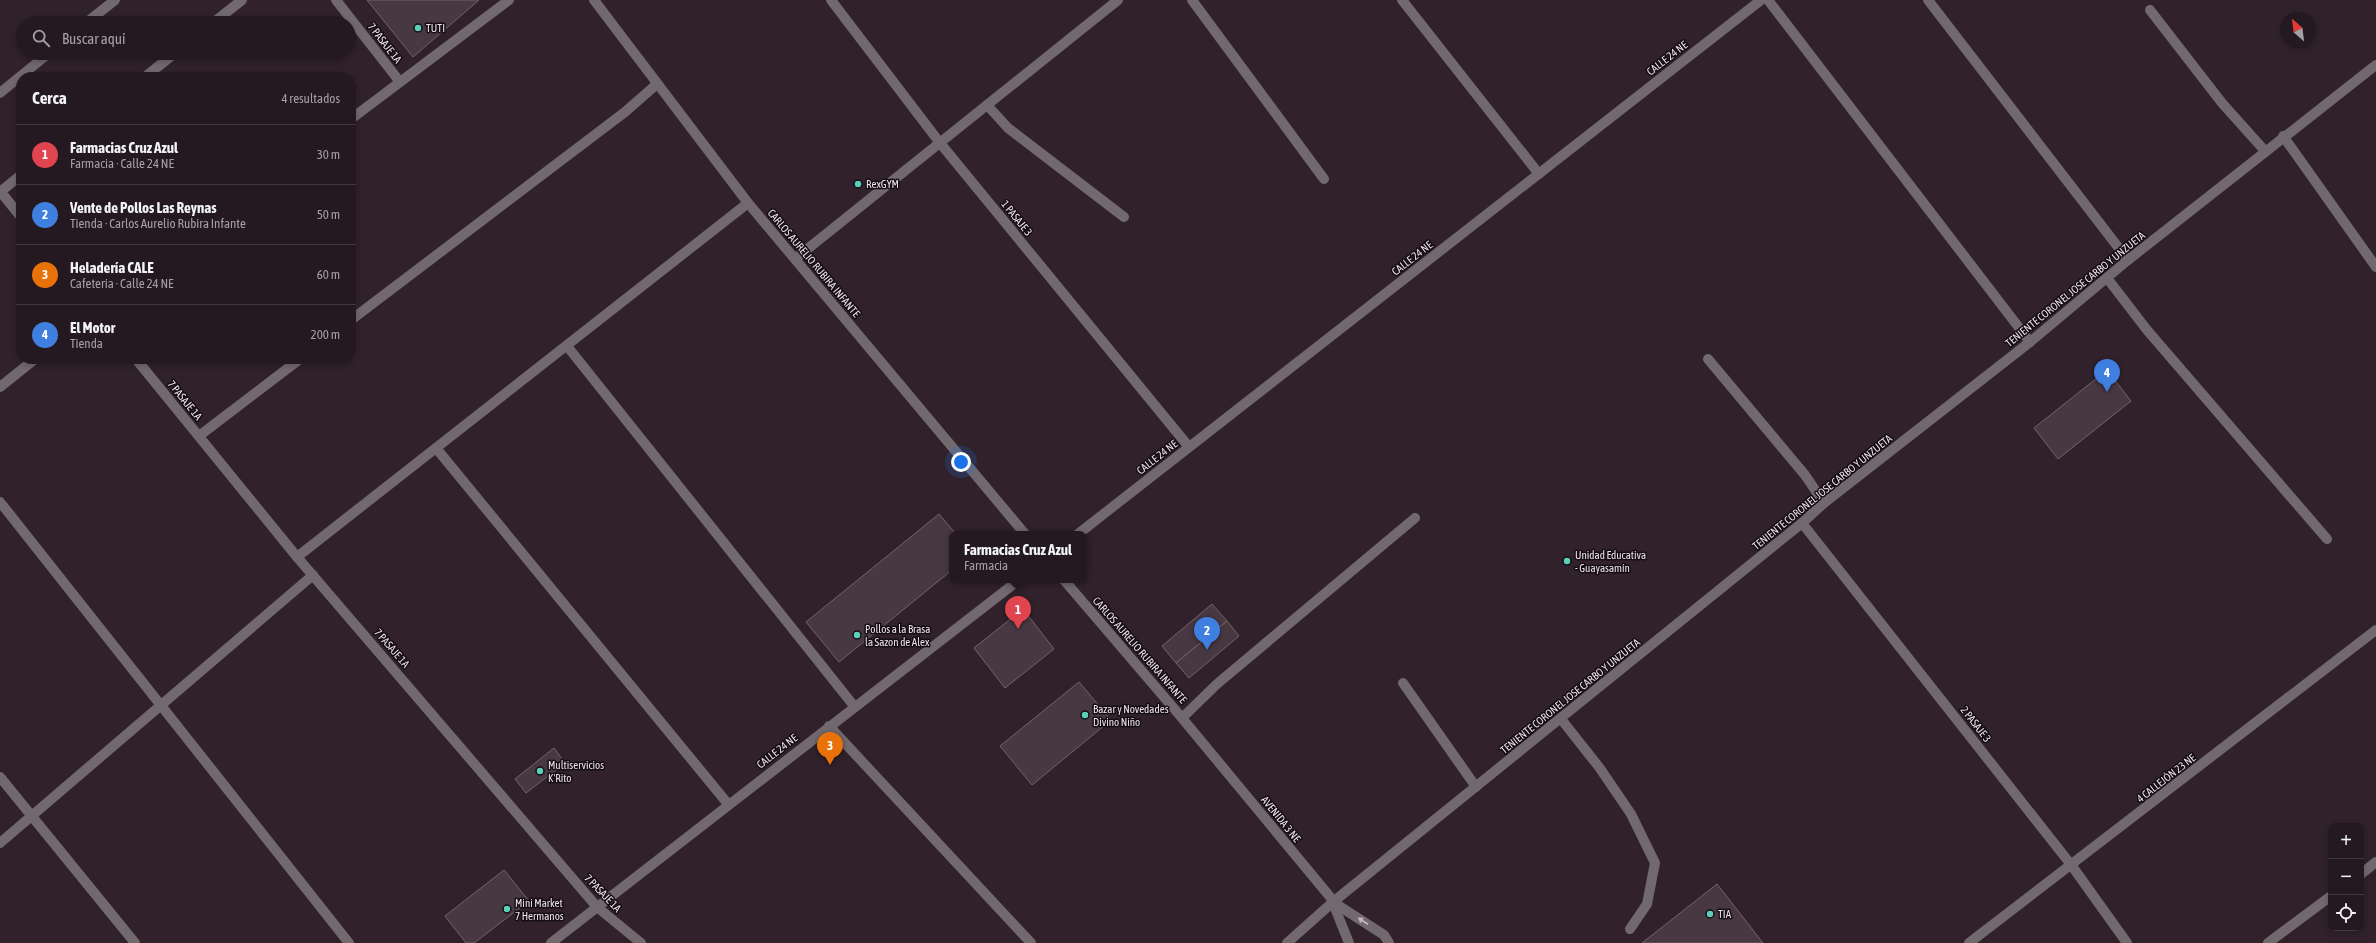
<!DOCTYPE html>
<html lang="es">
<meta charset="utf-8">
<style>
body{margin:0;font-family:"Asap Condensed",sans-serif;background:#2c2229;color:#f1f3f6}
.controls{position:absolute;right:12px;bottom:12px;display:grid;overflow:hidden;border-radius:8px;box-shadow:0 2px 6px #0003}
.controls button{width:36px;height:36px;display:grid;place-items:center;padding:0;border:0;border-bottom:1px solid #41383e;background:#241920;color:#f1f3f6;font:20px sans-serif}
.compass{position:absolute;left:2280px;top:12px;width:36px;height:36px;border-radius:50%;background:#241920;box-shadow:0 2px 6px #0003;rotate:332deg}
.you{position:absolute;left:961px;top:462px;width:14px;height:14px;margin:-10px;border:3px solid #fff;border-radius:50%;background:#1a73e8;box-shadow:0 0 0 6px #1a73e833}
.badge{display:grid;place-items:center;width:26px;height:26px;border-radius:50%;background:#0b8043;color:#fff;font-size:13px;font-weight:700}
.pin{position:absolute;translate:-50% -33px;filter:drop-shadow(0 1px 2px #0008)}
.pin::after{content:'';position:absolute;top:21px;width:14px;height:12px;background:inherit;clip-path:polygon(0 0,100% 0,50% 100%)}
.popup{position:absolute;left:949px;top:531px;width:138px;height:52px;box-sizing:border-box;display:grid;place-content:center;border-radius:8px;background:#241920;filter:drop-shadow(0 1px 3px #0005);font-size:13px;white-space:nowrap;color:#a3a0a5}
.popup b{font-size:15px;color:#f1f3f6}
.popup::after{content:'';position:absolute;left:50%;top:100%;margin-left:-8px;border:8px solid transparent;border-top-color:#241920}
.list{margin:0;padding:0;list-style:none}
h2{display:flex;justify-content:space-between;align-items:center;height:52px;margin:0;padding:0 16px;font-size:17px}
h2 small{font-size:13px;font-weight:400;color:#a3a0a5}
.list li{display:grid;grid-template-columns:26px 1fr auto;gap:12px;align-items:center;box-sizing:border-box;height:60px;padding:0 16px;border-top:1px solid #41383e}
.list b{display:block;font-size:15px;white-space:nowrap}
.list p{margin:0;font-size:13px;white-space:nowrap;color:#a3a0a5}
.list em{font-size:13px;font-style:normal;color:#a3a0a5}
.icon{flex:none;width:22px;height:22px;fill:none;stroke:currentColor;stroke-width:2;stroke-linecap:round;stroke-linejoin:round}
.map{position:relative;flex:none;width:2376px;height:943px;overflow:hidden}
.search{position:absolute;background:#241920;box-shadow:0 2px 6px #0003;left:16px;top:16px;width:340px;height:44px;display:flex;align-items:center;gap:10px;box-sizing:border-box;padding:0 14px;border-radius:22px;color:#a3a0a5;font-size:15px}
.panel{position:absolute;background:#241920;box-shadow:0 2px 6px #0003;left:16px;top:72px;width:340px;height:292px;border-radius:16px}
.map>svg:first-child{display:block}
.building{fill:#483841;stroke:#74626c}
.lines{fill:none;stroke-linecap:round;stroke-linejoin:round}
.minor{stroke:#71696e;stroke-width:10}
.oneway{fill:#c2b8bd}
.poi-dot{fill:#5dceb9;stroke:#140d11;stroke-width:1.5}
.labels{text-anchor:middle;dominant-baseline:central;stroke-width:3;stroke-linejoin:round;paint-order:stroke}
.poi-label{font-size:11px;fill:#ede3e8;stroke:#140d11;text-anchor:start}
.street-label{font-size:11px;fill:#ede3e8;stroke:#140d11}
</style>
<div class="map">
<svg width="2376" height="943" viewBox="0 0 2376 943">
<rect width="100%" height="100%" fill="#30212a"/>
<g class="building">
<path d="M 367,0 L 479,0 L 413,57 Z"/>
<path d="M 2107,370 L 2131,401 L 2058,459 L 2034,428 Z"/>
<path d="M 939,514 L 956,534 L 952,534 L 952,570 L 839,662 L 806,622 Z"/>
<path d="M 1212,604 L 1227,621 L 1176,663 L 1162,646 Z"/>
<path d="M 1023,609 L 1054,649 L 1005,688 L 974,648 Z"/>
<path d="M 1227,621 L 1239,636 L 1189,678 L 1176,663 Z"/>
<path d="M 1079,682 L 1111,720 L 1032,785 L 1000,746 Z"/>
<path d="M 554,748 L 565,763 L 526,793 L 515,779 Z"/>
<path d="M 504,870 L 529,901 L 474,943 L 466,943 L 445,916 Z"/>
<path d="M 1717,884 L 1763,943 L 1642,943 Z"/>
</g>
<g class="lines">
<g class="minor">
<path d="M 336,0 L 400,82"/>
<path d="M 594,0 L 748,203 L 1025,534"/>
<path d="M 831,0 L 940,143 L 1189,447"/>
<path d="M 1192,0 L 1324,179"/>
<path d="M 1402,0 L 1539,174"/>
<path d="M 1768,0 L 2030,342"/>
<path d="M 1928,0 L 2128,260"/>
<path d="M 2150,10 L 2222,103 L 2265,151"/>
<path d="M 86,23 L 115,0"/>
<path d="M 213,23 L 242,0"/>
<path d="M 145,77 L 175,53"/>
<path d="M 0,93 L 49,53"/>
<path d="M 987,105 L 1008,128 L 1124,217"/>
<path d="M 351,119 L 509,0"/>
<path d="M 2283,136 L 2376,267"/>
<path d="M 0,191 L 21,217"/>
<path d="M 0,192 L 21,175"/>
<path d="M 795,259 L 1118,0"/>
<path d="M 2107,278 L 2147,330 L 2327,539"/>
<path d="M 351,320 L 625,112 L 657,84"/>
<path d="M 567,346 L 854,706"/>
<path d="M 136,359 L 297,557 L 597,907 L 641,943"/>
<path d="M 1708,359 L 1805,475 L 1824,503"/>
<path d="M 0,387 L 35,359"/>
<path d="M 199,436 L 300,359"/>
<path d="M 436,448 L 728,804"/>
<path d="M 0,502 L 349,943"/>
<path d="M 1802,523 L 2072,866 L 2127,943"/>
<path d="M 1078,534 L 1761,0"/>
<path d="M 297,557 L 748,203"/>
<path d="M 1064,580 L 1182,718 L 1331,898 L 1349,943"/>
<path d="M 1403,683 L 1476,787"/>
<path d="M 1182,718 L 1217,684 L 1415,518"/>
<path d="M 1561,719 L 1599,767 L 1631,814 L 1655,863 L 1647,904 L 1630,929"/>
<path d="M 829,726 L 1031,943"/>
<path d="M 0,777 L 135,943"/>
<path d="M 0,843 L 313,575"/>
<path d="M 2361,874 L 2376,862"/>
<path d="M 1333,902 L 1384,935 L 1389,943"/>
<path d="M 551,943 L 1019,580"/>
<path d="M 1287,943 L 1333,902 L 1802,523 L 1824,503 L 2030,342 L 2128,260 L 2376,65"/>
<path d="M 1969,943 L 2376,630"/>
<path d="M 2268,943 L 2331,896"/>
</g>
</g>
<defs><path id="oneway-solid" d="M-6-.8H1V-3.2L6.5 0L1 3.2V.8H-6Z"/></defs>
<use class="oneway" href="#oneway-solid" transform="translate(1363 921) rotate(-147)"/>
<g class="poi-dot">
<circle cx="418" cy="28" r="4"/>
<circle cx="858" cy="184" r="4"/>
<circle cx="1567" cy="561" r="4"/>
<circle cx="857" cy="635" r="4"/>
<circle cx="1085" cy="715" r="4"/>
<circle cx="540" cy="771" r="4"/>
<circle cx="507" cy="909" r="4"/>
<circle cx="1710" cy="914" r="4"/>
</g>
<g class="labels">
<g class="poi-label">
<text x="426" y="28">TUTI</text>
<text x="866" y="184">RexGYM</text>
<text x="1575" y="555">Unidad Educativa<tspan x="1575" dy="13">- Guayasamín</tspan></text>
<text x="865" y="629">Pollos a la Brasa<tspan x="865" dy="13">la Sazon de Alex</tspan></text>
<text x="1093" y="709">Bazar y Novedades<tspan x="1093" dy="13">Divino Niño</tspan></text>
<text x="548" y="765">Multiservicios<tspan x="548" dy="13">K'Rito</tspan></text>
<text x="515" y="903">Mini Market<tspan x="515" dy="13">7 Hermanos</tspan></text>
<text x="1718" y="914">TIA</text>
</g>
<g class="street-label">
<text transform="translate(385 43) rotate(52)">7 PASAJE 1A</text>
<text transform="translate(1667 58) rotate(-38)">CALLE 24 NE</text>
<text transform="translate(1017 218) rotate(51)">1 PASAJE 3</text>
<text transform="translate(1412 258) rotate(-38)">CALLE 24 NE</text>
<text transform="translate(814 263) rotate(50)">CARLOS AURELIO RUBIRA INFANTE</text>
<text transform="translate(2075 289) rotate(-39)">TENIENTE CORONEL JOSE CARBO Y UNZUETA</text>
<text transform="translate(185 400) rotate(51)">7 PASAJE 1A</text>
<text transform="translate(1157 457) rotate(-38)">CALLE 24 NE</text>
<text transform="translate(1822 492) rotate(-39)">TENIENTE CORONEL JOSE CARBO Y UNZUETA</text>
<text transform="translate(392 648) rotate(49)">7 PASAJE 1A</text>
<text transform="translate(1140 650) rotate(49)">CARLOS AURELIO RUBIRA INFANTE</text>
<text transform="translate(1570 696) rotate(-39)">TENIENTE CORONEL JOSE CARBO Y UNZUETA</text>
<text transform="translate(1976 724) rotate(52)">2 PASAJE 3</text>
<text transform="translate(777 751) rotate(-38)">CALLE 24 NE</text>
<text transform="translate(2166 778) rotate(-38)">4 CALLEJÓN 23 NE</text>
<text transform="translate(1281 819) rotate(51)">AVENIDA 3 NE</text>
<text transform="translate(603 893) rotate(46)">7 PASAJE 1A</text>
</g>
</g>
</svg>
<div class="controls">
<button>+</button>
<button>−</button>
<button><svg class="icon" aria-label="locate" viewBox="0 0 24 24"><circle cx="12" cy="12" r="6"/><path d="M12 2v4M12 18v4M2 12h4M18 12h4"/></svg></button>
</div>
<svg class="compass" viewBox="-18 -18 36 36"><path d="M0-13l5 13h-10z" fill="#e53935"/><path d="M0 13l5-13h-10z" fill="#a3a0a5"/></svg>
<div class="you"></div>
<div class="pin badge" style="left:1018px;top:629px;background:#e0444e">1</div>
<div class="popup"><b>Farmacias Cruz Azul</b>Farmacia</div>
<div class="pin badge" style="left:1207px;top:650px;background:#3f7fe0">2</div>
<div class="pin badge" style="left:830px;top:765px;background:#e8710a">3</div>
<div class="pin badge" style="left:2107px;top:392px;background:#3f7fe0">4</div>
<div class="search"><svg class="icon" aria-label="search" viewBox="0 0 24 24"><circle cx="10" cy="10" r="6"/><path d="M15 15l6 6"/></svg>Buscar aquí</div>
<section class="panel">
<h2>Cerca<small>4 resultados</small></h2>
<ul class="list">
<li><span class="badge" style="background:#e0444e">1</span><div><b>Farmacias Cruz Azul</b><p>Farmacia · Calle 24 NE</p></div><em>30 m</em></li>
<li><span class="badge" style="background:#3f7fe0">2</span><div><b>Vente de Pollos Las Reynas</b><p>Tienda · Carlos Aurelio Rubira Infante</p></div><em>50 m</em></li>
<li><span class="badge" style="background:#e8710a">3</span><div><b>Heladería CALE</b><p>Cafetería · Calle 24 NE</p></div><em>60 m</em></li>
<li><span class="badge" style="background:#3f7fe0">4</span><div><b>El Motor</b><p>Tienda</p></div><em>200 m</em></li>
</ul>
</section>
</div>
